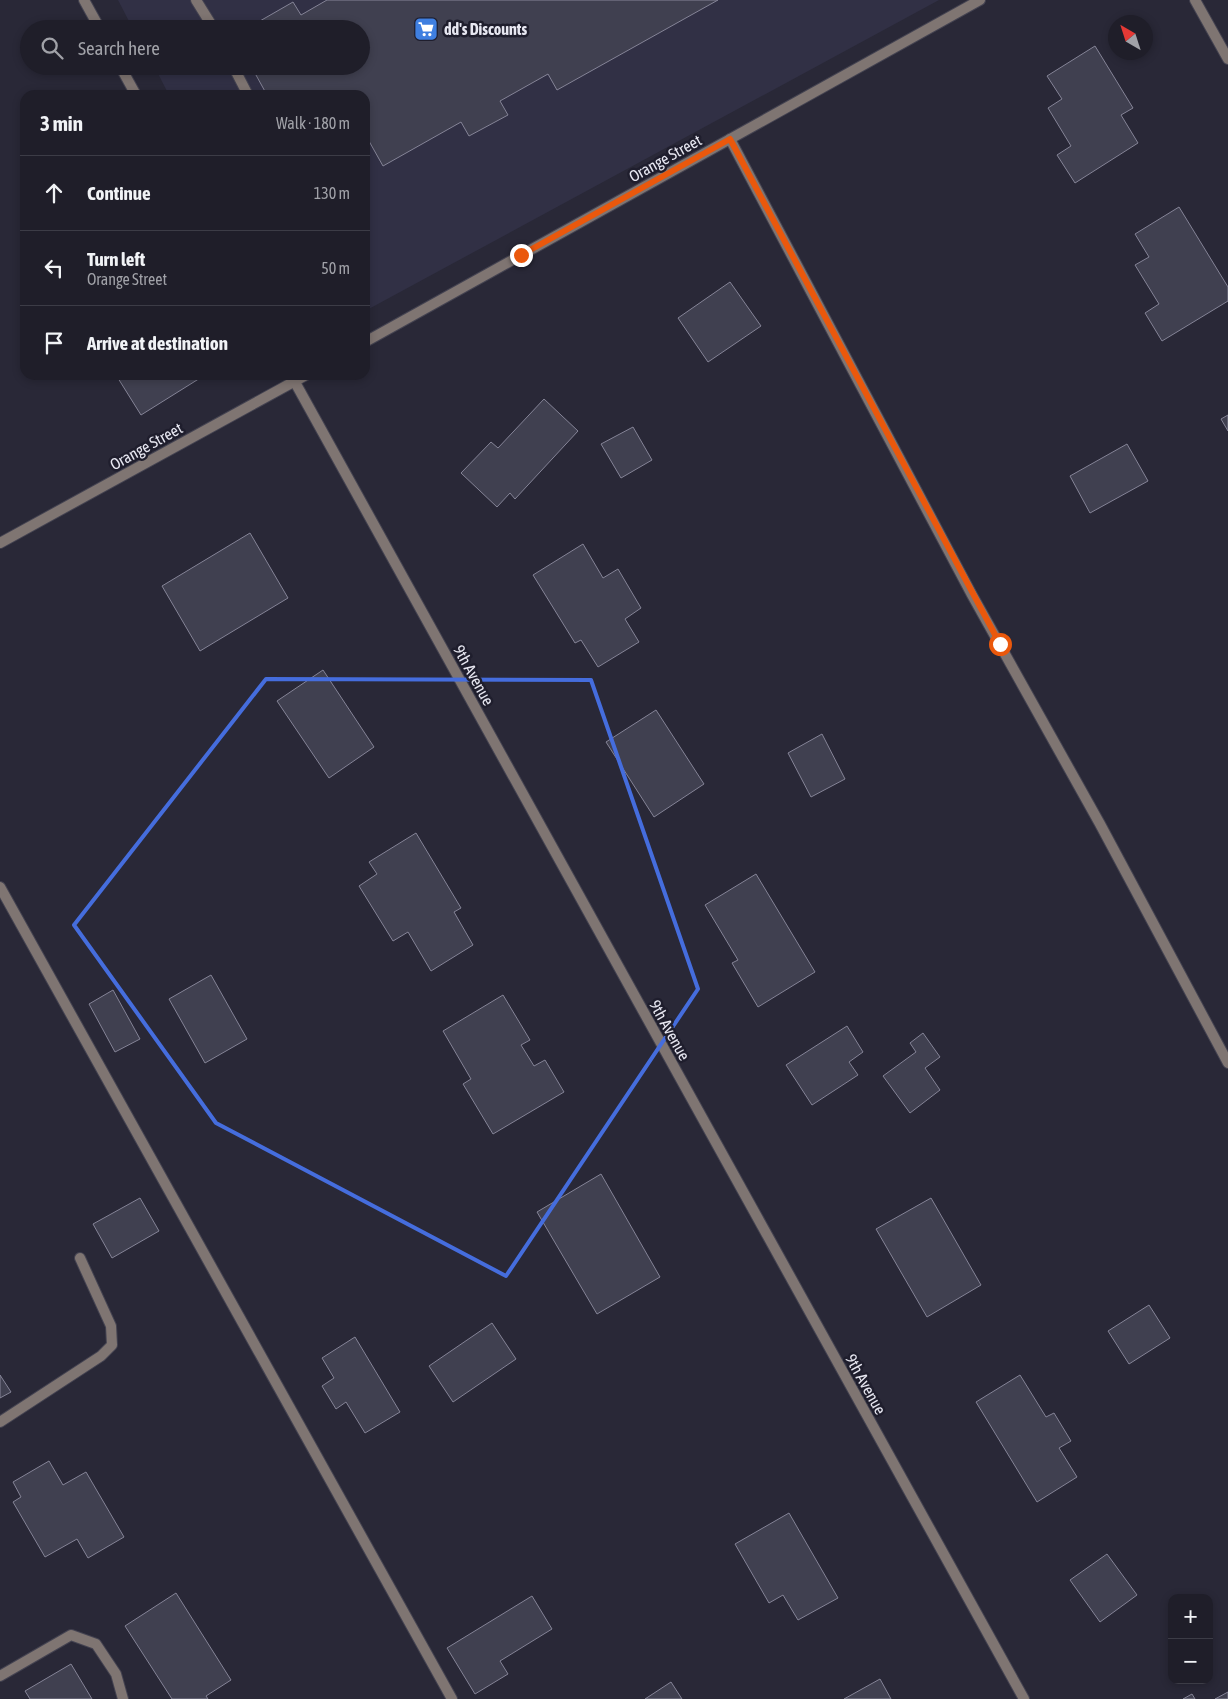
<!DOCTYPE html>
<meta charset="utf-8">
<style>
body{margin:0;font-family:"Asap Condensed",sans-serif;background:#272731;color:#f1f3f6}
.controls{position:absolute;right:15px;bottom:15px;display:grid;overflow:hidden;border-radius:10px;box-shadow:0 2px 8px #0003}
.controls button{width:45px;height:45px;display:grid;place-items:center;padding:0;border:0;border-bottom:1px solid #3c3c46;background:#1f1e29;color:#f1f3f6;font:25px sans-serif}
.compass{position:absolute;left:1108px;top:15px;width:45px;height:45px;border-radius:50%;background:#1f1e29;box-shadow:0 2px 8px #0003;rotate:321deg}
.stop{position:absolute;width:15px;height:15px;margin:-11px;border:4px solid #ea580c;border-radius:50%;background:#fff}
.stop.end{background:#ea580c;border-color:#fff;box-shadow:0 1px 5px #0008}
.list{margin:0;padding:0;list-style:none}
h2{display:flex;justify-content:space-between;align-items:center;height:65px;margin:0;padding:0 20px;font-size:21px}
h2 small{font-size:16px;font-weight:400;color:#a1a2a8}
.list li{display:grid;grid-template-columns:32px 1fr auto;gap:15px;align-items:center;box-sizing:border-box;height:75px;padding:0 20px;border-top:1px solid #3c3c46}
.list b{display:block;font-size:19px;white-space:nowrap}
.list p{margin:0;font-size:16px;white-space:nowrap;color:#a1a2a8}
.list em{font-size:16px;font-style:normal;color:#a1a2a8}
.icon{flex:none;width:28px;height:28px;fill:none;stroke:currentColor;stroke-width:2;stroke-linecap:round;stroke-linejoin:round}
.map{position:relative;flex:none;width:1228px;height:1699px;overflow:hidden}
.search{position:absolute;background:#1f1e29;box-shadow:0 2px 8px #0003;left:20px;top:20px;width:350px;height:55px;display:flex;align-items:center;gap:12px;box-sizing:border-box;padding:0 18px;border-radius:28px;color:#a1a2a8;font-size:19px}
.panel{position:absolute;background:#1f1e29;box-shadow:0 2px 8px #0003;left:20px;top:90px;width:350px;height:290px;border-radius:15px}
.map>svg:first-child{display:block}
.built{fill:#313045}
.building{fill:#404050;stroke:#858497}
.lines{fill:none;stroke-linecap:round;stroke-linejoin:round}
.service-casing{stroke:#444351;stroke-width:12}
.minor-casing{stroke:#444351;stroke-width:12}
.tertiary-casing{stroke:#444351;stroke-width:12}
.service{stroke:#7f7572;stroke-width:10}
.minor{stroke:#7f7572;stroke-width:10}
.tertiary{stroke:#7f7572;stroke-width:10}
.route{stroke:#ea580c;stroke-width:6}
.marked{fill:none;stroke:#456ddd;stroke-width:4;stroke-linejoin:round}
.labels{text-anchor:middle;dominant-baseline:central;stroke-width:5;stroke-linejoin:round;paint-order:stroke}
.poi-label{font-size:16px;font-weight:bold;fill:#e7e7f1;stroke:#1f1e2d;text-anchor:start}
.street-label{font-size:16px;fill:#e7e7f1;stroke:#1f1e2d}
</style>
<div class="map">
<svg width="1228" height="1699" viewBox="0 0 1228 1699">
<rect width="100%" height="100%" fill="#292837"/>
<path class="built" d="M 118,0 L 939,0 L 365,311 L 365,95 L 169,95 L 154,66 L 361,66 L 361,29 L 133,29 Z"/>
<g class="building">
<path d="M 327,0 L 718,0 L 557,90 L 548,74 L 500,101 L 508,115 L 469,136 L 461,122 L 383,166 L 365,134 L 365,95 L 267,95 L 251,66 L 361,66 L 361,29 L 246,29 L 293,2 L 301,15 Z"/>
<path d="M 1095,46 L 1133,108 L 1121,115 L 1138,143 L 1075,183 L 1057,155 L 1071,146 L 1048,108 L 1062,99 L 1047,76 Z"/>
<path d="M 1179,207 L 1228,287 L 1228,301 L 1162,341 L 1145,313 L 1159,304 L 1135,265 L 1149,257 L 1135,234 Z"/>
<path d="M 730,282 L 761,326 L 708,362 L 678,318 Z"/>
<path d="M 116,375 L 205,375 L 141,415 Z"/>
<path d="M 544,399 L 578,431 L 515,499 L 510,493 L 497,507 L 461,473 L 491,442 L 498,448 Z"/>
<path d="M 1228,415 L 1228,431 L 1221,419 Z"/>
<path d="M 633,427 L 652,460 L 621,478 L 601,444 Z"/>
<path d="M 1127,444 L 1148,481 L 1090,513 L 1070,476 Z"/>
<path d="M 250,533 L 288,598 L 200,651 L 162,586 Z"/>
<path d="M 583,544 L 603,578 L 618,569 L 641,608 L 625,619 L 639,642 L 598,667 L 581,640 L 575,643 L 533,575 Z"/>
<path d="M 323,670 L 374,747 L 329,778 L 277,701 Z"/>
<path d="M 656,710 L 704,784 L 654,817 L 606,742 Z"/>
<path d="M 822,734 L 845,779 L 811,797 L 788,753 Z"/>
<path d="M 416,833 L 461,908 L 454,912 L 473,945 L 431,971 L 408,932 L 393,941 L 359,886 L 377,874 L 369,862 Z"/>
<path d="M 756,874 L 815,972 L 758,1007 L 732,963 L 738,960 L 705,905 Z"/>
<path d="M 211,975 L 247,1039 L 205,1063 L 169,999 Z"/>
<path d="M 113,990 L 140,1039 L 115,1052 L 89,1004 Z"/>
<path d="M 503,995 L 530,1040 L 521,1045 L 534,1066 L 545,1060 L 564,1092 L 493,1134 L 463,1084 L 471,1079 L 443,1031 Z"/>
<path d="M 847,1026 L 863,1052 L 849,1062 L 858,1075 L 812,1105 L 786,1065 Z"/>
<path d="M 923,1033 L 940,1057 L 925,1068 L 940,1090 L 910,1113 L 883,1076 L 916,1052 L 910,1043 Z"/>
<path d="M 601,1174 L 660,1277 L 597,1314 L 537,1212 Z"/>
<path d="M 140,1198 L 159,1231 L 112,1258 L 93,1224 Z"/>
<path d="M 931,1198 L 981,1285 L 927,1317 L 876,1229 Z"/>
<path d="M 1149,1305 L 1170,1338 L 1129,1364 L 1108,1331 Z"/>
<path d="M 492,1323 L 516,1359 L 453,1402 L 429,1366 Z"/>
<path d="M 355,1337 L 400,1412 L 365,1433 L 346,1402 L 336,1409 L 322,1386 L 334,1378 L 322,1358 Z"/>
<path d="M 0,1375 L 11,1392 L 0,1398 Z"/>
<path d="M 1020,1375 L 1046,1417 L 1054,1413 L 1071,1441 L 1059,1448 L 1077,1477 L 1037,1502 L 976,1402 Z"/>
<path d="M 49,1461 L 63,1485 L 86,1472 L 124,1537 L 88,1558 L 77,1539 L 45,1557 L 13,1502 L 21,1497 L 13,1482 Z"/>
<path d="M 789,1513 L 838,1598 L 798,1620 L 783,1595 L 769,1603 L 735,1544 Z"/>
<path d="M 1107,1554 L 1137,1595 L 1100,1622 L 1070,1580 Z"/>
<path d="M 176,1593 L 231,1680 L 206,1696 L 208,1699 L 172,1699 L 125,1626 Z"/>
<path d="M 532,1596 L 552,1629 L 500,1661 L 508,1674 L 475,1694 L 447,1648 Z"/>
<path d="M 71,1664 L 92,1699 L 30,1699 L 25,1691 Z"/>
<path d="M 880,1679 L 891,1699 L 844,1699 Z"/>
<path d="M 671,1682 L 682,1699 L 645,1699 Z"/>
<path d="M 1228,1692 L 1228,1699 L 1215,1699 Z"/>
<path d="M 1192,1694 L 1195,1699 L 1183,1699 Z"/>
</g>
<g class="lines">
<g class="service-casing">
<g id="service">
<path d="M 196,0 L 214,29"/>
<path d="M 233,66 L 248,95"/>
<path d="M 730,139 L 972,595 L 1100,824 L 1228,1063"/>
<path d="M 0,887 L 452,1699"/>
<path d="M 0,1422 L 101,1356 L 112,1345 L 111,1326 L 80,1258"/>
<path d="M 0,1676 L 71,1635 L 96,1644 L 116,1674 L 123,1699"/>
</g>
</g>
<g class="minor-casing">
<g id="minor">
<path d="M 1195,0 L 1228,59"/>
<path d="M 365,342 L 980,0"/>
<path d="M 0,543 L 306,375"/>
</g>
</g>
<g class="tertiary-casing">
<g id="tertiary">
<path d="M 84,0 L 100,29"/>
<path d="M 120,66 L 136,95"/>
<path d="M 291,375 L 1024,1699"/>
</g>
</g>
<use href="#service" class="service"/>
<use href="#minor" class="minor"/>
<use href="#tertiary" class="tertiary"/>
</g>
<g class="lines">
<path class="route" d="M 521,255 L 730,139 L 1000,644"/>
</g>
<path class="marked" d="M 266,679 L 591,680 L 698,989 L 506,1276 L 216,1123 L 74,925 Z"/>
<defs>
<g id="supermarket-square" transform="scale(1.25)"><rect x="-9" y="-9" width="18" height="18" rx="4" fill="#3f7fe0" stroke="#1f1e2d"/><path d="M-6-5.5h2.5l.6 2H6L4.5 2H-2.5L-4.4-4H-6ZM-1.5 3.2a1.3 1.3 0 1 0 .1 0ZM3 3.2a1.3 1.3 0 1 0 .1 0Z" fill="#fff"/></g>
</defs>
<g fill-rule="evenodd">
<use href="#supermarket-square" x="426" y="29"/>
</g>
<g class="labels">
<g class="poi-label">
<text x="444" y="29">dd's Discounts</text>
</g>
<g class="street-label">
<text transform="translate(665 158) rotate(-29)">Orange Street</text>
<text transform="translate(146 446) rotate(-29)">Orange Street</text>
<text transform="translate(474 675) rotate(61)">9th Avenue</text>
<text transform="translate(670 1030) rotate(61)">9th Avenue</text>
<text transform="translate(866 1384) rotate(61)">9th Avenue</text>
</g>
</g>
</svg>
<div class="controls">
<button>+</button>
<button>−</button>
</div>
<svg class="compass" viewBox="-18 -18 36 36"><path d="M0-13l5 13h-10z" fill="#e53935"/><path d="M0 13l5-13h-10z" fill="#a1a2a8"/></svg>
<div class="stop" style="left:1000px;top:644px"></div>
<div class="stop end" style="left:521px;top:255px"></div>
<div class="search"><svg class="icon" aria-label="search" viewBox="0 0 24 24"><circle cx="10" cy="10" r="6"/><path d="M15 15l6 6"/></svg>Search here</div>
<section class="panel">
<h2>3 min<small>Walk · 180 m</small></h2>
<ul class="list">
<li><svg class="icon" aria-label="ahead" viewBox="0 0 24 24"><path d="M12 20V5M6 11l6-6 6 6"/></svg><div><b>Continue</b></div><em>130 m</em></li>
<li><svg class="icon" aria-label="left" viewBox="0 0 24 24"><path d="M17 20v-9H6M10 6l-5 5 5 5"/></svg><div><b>Turn left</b><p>Orange Street</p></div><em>50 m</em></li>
<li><svg class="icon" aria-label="arrive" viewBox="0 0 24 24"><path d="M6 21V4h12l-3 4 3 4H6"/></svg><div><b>Arrive at destination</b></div></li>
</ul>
</section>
</div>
